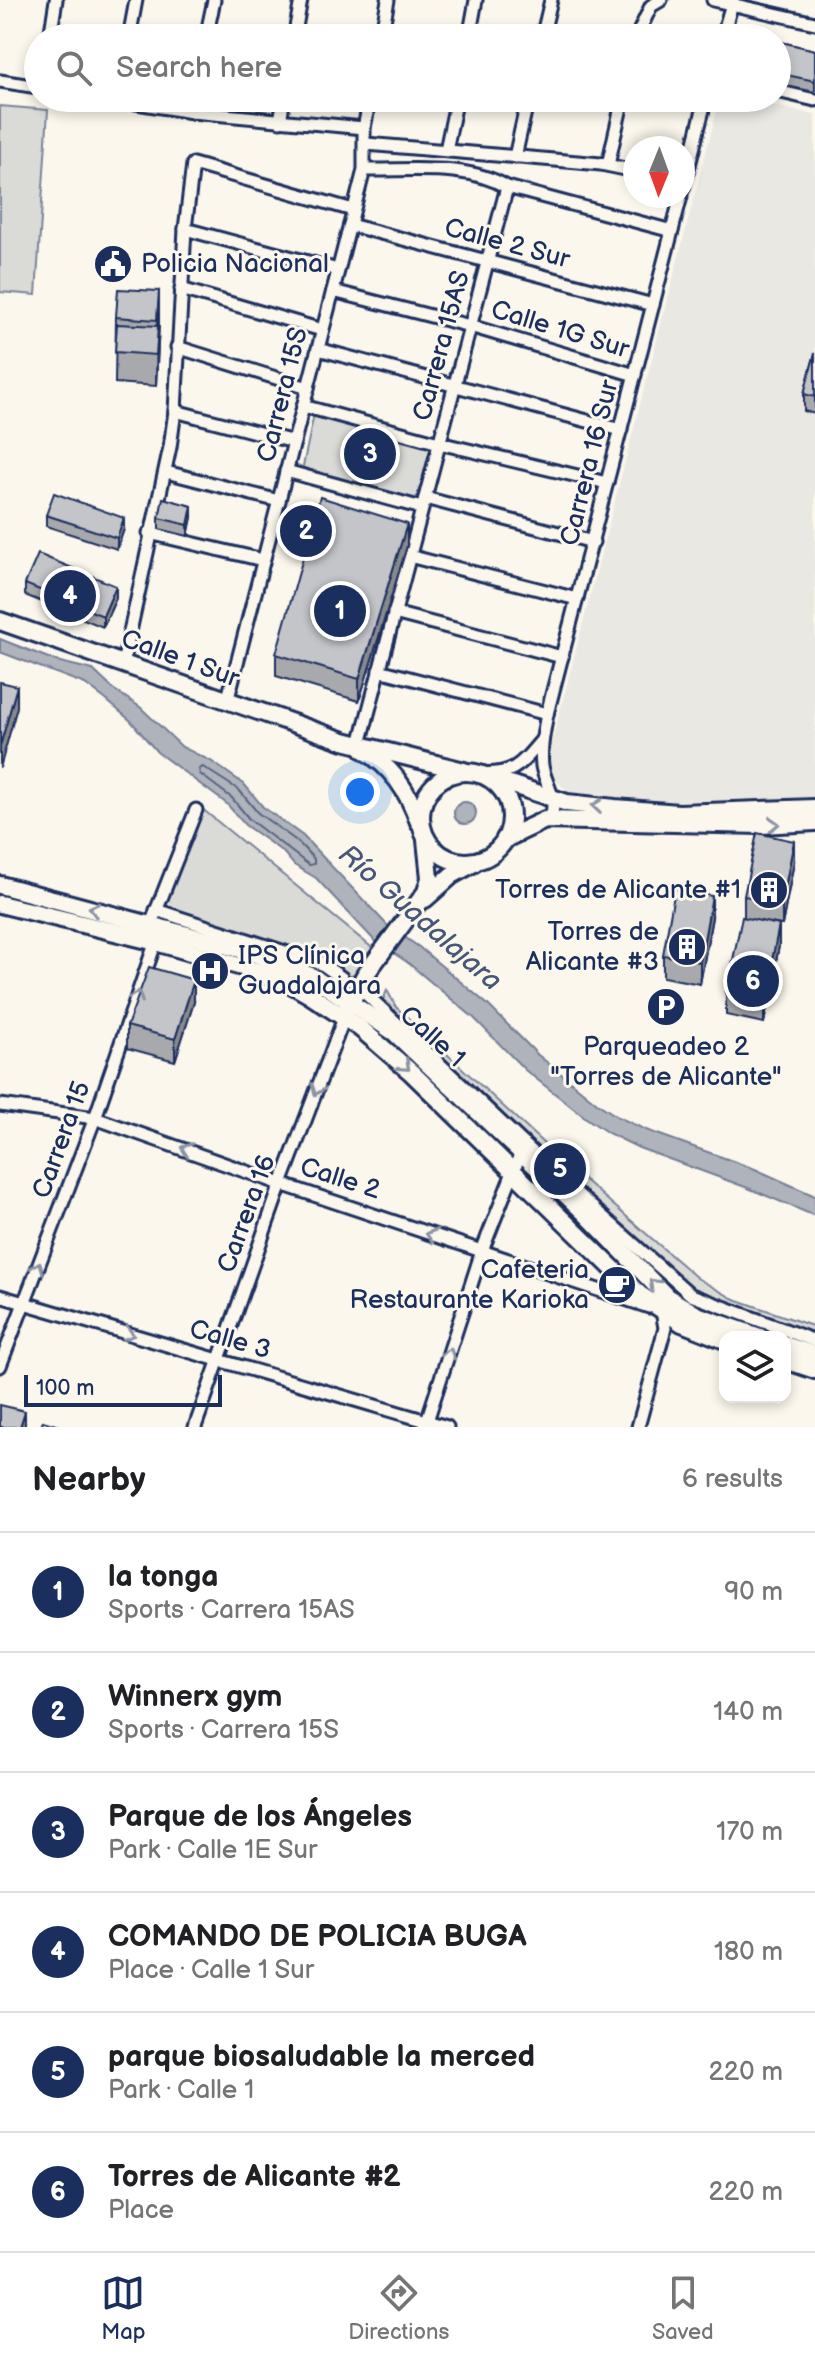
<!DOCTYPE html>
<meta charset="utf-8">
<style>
body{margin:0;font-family:"Balsamiq Sans",sans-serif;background:#f2f2f2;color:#202124}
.controls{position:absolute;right:24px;bottom:24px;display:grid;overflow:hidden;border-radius:16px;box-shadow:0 4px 12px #0003}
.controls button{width:72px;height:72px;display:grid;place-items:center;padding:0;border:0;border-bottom:2px solid #e0e0e0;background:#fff;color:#202124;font:40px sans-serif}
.compass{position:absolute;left:623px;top:136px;width:72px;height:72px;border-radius:50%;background:#fff;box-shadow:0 4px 12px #0003;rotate:181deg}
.scale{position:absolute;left:24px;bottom:20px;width:198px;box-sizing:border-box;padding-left:8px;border:4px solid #1b2f5e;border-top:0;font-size:22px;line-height:28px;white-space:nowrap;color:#1b2f5e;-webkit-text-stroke:6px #fbf7ec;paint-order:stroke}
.you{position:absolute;left:360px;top:792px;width:28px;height:28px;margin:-20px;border:6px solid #fff;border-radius:50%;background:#1a73e8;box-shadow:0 0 0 12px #1a73e833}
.badge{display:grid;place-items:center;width:52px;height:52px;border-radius:50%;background:#1b2f5e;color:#fff;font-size:26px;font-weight:700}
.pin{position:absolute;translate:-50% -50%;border:4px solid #fff;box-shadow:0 2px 8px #0006}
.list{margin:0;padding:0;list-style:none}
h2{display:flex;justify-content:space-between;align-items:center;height:104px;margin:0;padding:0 32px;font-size:34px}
h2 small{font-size:26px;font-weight:400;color:#757577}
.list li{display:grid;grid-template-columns:52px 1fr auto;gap:24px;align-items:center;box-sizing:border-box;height:120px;padding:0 32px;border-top:2px solid #e0e0e0}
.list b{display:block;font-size:30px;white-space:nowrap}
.list p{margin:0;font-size:26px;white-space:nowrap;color:#757577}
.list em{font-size:26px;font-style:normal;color:#757577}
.icon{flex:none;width:44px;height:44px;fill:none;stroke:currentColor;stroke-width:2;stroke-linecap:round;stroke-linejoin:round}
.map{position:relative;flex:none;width:815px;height:1427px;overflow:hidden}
.search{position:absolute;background:#fff;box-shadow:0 4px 12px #0003;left:24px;right:24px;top:24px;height:88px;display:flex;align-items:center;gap:20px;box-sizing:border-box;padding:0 28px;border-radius:44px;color:#757577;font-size:30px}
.sheet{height:824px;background:#fff}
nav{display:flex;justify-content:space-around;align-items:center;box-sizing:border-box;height:112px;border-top:2px solid #e0e0e0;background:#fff;font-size:22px;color:#757577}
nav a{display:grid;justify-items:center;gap:4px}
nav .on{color:#1b2f5e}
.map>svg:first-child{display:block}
.built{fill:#eae8e2}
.green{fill:#dadad7;stroke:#7a849a;stroke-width:2}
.water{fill:#afb3bb;stroke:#747e96;stroke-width:2}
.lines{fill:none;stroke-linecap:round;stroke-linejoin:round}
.shore{stroke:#566483;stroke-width:2}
.street-casing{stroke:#1b2f5e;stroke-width:17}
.secondary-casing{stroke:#1b2f5e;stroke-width:22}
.street{stroke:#fbf7ec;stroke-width:11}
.secondary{stroke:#fbf7ec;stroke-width:16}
.wall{fill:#a8a9ad;stroke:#1b2f5e;stroke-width:2}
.shaded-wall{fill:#888a8d;stroke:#1b2f5e;stroke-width:2}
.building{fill:#c3c5c9;stroke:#1b2f5e;stroke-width:2}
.oneway{stroke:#8b93a5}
.labels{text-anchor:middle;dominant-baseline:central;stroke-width:6;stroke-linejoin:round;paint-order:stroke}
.street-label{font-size:26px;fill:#1b2f5e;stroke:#fbf7ec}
.poi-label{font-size:26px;fill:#1b2f5e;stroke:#fbf7ec;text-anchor:end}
.water-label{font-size:28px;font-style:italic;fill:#47577a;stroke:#fbf7ec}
</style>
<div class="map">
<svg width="815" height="1427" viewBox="0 0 815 1427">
<rect width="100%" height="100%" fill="#fbf7ec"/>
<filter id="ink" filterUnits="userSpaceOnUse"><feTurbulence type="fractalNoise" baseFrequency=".0125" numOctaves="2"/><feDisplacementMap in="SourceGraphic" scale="16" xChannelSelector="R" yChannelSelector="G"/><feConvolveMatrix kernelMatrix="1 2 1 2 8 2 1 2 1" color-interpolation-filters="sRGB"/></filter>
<g filter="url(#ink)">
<path class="built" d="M 720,98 L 738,98 L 815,115 L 815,798 L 665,802 L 569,792 L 552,777 L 549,753 Z"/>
<g class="green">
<path d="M 0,106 L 48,110 L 36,295 L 0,292 Z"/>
<path d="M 314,414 L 436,446 L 420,504 L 302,471 Z"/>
<path d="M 201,808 L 376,951 L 360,973 L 325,980 L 153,925 Z"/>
<path d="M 387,990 L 396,1007 L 556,1155 L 697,1278 L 732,1298 L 815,1327 L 815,1342 L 677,1290 L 380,1009 Z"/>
</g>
<g class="water">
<path d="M 0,639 L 56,661 L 93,670 L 113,689 L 140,707 L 182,747 L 211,761 L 244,784 L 263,807 L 303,836 L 387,925 L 419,947 L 487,1004 L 538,1055 L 597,1103 L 618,1117 L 646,1130 L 755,1169 L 815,1196 L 815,1216 L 748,1188 L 639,1148 L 608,1133 L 586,1118 L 525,1070 L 474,1018 L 407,962 L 374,940 L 316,878 L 294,865 L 283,852 L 245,825 L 227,804 L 157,752 L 131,721 L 105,699 L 85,684 L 0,652 Z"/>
<circle cx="465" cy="813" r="11"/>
</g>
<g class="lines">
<path class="shore" d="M 203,767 L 239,790 L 258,813 L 298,842 L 314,859 L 314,864 L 309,865 L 250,820 L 232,798 L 200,774 L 199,769 Z"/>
<g class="street-casing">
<g id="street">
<path d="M 713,0 L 815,23"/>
<path d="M 50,38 L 56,0"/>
<path d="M 129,38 L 136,0"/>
<path d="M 206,38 L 214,0"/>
<path d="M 294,38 L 301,0"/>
<path d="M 381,38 L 388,0"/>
<path d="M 469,38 L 476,0"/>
<path d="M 542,38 L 551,0"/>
<path d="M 636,38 L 651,6 L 661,0"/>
<path d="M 722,38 L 733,0"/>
<path d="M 0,81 L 38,87"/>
<path d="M 777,91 L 815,100"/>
<path d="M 106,98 L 192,112 L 364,128"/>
<path d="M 192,112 L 195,98"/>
<path d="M 280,121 L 284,98"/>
<path d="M 366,144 L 601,164 L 635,171"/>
<path d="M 446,150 L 457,98"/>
<path d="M 515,157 L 528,98"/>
<path d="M 608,165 L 623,98"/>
<path d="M 364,170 C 410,171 466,163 507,187 L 672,231"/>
<path d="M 683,189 L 706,98"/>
<path d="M 350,225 L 653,305"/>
<path d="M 185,229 L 338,270"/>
<path d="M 181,289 L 322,330"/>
<path d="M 333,291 L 470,326 L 635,375"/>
<path d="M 177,347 L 308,388"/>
<path d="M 318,349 L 621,430"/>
<path d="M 303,406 L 439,443 L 607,483"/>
<path d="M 175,411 L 294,442"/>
<path d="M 286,471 L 422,508"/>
<path d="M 166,472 L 279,501"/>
<path d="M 425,498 L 593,542"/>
<path d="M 149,533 L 263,560"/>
<path d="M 409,556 L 577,599"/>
<path d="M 394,613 L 562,657"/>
<path d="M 123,664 L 170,447 L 175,411 L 185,229 L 193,164 L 353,210"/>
<path d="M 379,670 L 547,714"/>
<path d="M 227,702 L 364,170 L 364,128 L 370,98"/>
<path d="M 359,748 L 507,187"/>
<path d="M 477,773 C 512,776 520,766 541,741"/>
<path d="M 545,820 L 551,816 C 558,798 545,784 542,766 C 540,748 544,731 547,714 L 681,196"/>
<path d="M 156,910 L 322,964 L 342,978"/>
<path d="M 151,924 L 196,810"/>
<path d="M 366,994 L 564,1182 L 691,1295 L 815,1341"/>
<path d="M 0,1105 L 95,1118 L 281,1184 L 649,1307"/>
<path d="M 0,1296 L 447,1427"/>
<path d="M 0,1366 L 95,1118 L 157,938"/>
<path d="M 195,1427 L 281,1184 L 344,1018"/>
<path d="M 425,1427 L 482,1251 L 521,1152"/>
<path d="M 638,1427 L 665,1328 L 662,1311"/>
</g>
</g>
<g class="secondary-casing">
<g id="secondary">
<path d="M 0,621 L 344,741 L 464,771"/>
<path d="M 364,750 C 392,767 408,791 419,822"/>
<circle cx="466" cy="817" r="45"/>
<path d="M 489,777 L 567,803 L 615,808 L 679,813 L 815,808"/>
<path d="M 505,839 L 545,820 L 761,825 L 815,822"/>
<path d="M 0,885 L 251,952 L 313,977 L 395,1033 L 584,1212 L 667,1297 L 697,1315 L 760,1337"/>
<path d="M 425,899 L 452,875 L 474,863"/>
<path d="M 0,904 L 156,942 L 259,972 L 291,984 L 310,995 L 360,1028 L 412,1073 L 640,1295 L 682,1323 L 725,1340"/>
<path d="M 347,1009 L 365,975 L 426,892 L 430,878 L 426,840"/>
<path d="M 785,1345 L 815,1355"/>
<path d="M 785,1360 L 815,1370"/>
</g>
</g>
<use href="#street" class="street"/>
<use href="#secondary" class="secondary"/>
</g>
<g class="wall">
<path d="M 777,41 L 815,50 L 815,92 L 777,84 Z"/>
<path d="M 159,291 L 159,322 L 156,386 L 115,383 L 116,317 Z"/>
<path d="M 815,353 L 815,414 L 804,411 L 804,394 Z"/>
<path d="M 46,515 L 124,529 L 117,549 L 46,526 Z"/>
<path d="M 192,517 L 188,536 L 159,529 L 159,518 Z"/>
<path d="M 407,546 L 359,701 L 276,676 L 276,654 Z"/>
<path d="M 25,584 L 116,598 L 103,627 L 25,595 Z"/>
<path d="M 794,862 L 782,925 L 770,923 L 779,946 L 764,1023 L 726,1015 L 726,993 L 744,917 L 744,896 Z"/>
<path d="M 712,917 L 700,984 L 663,977 L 663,955 Z"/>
<path d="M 194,1002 L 175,1061 L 127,1048 L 127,1026 Z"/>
</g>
<g class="shaded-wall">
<path d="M 159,291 L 159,322 L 156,386 L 157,320 Z"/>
<path d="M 192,506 L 192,517 L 188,536 L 188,525 Z"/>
<path d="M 124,518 L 124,529 L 117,549 L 117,538 Z"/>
<path d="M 407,524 L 407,546 L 359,701 L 359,679 Z"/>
<path d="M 116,586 L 116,598 L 103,627 L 103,616 Z"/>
<path d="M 17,686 L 17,707 L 0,768 L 0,746 Z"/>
<path d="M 794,841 L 794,862 L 782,925 L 782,903 Z"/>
<path d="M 712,896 L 712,917 L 700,984 L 700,962 Z"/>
<path d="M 779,925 L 779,946 L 764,1023 L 764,1001 Z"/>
<path d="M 194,980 L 194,1002 L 175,1061 L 175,1039 Z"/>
<path d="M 25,1411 L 25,1427 L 20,1427 Z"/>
</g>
<g class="building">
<path d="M 729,29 L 765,38 L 727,38 Z"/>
<path d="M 777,41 L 815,50 L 815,81 L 777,73 Z"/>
<path d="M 118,289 L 159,291 L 157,320 L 116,317 Z"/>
<path d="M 117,324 L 158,326 L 156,355 L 115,352 Z"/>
<path d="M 815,353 L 815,397 L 804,394 Z"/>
<path d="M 54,493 L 124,518 L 117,538 L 46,515 Z"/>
<path d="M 320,497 L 407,524 L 359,679 L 276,654 Z"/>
<path d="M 163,498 L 192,506 L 188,525 L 159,518 Z"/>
<path d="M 38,554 L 116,586 L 103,616 L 25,584 Z"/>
<path d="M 0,682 L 17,686 L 0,746 Z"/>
<path d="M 757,833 L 794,841 L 782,903 L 744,896 Z"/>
<path d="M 675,889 L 712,896 L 700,962 L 663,955 Z"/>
<path d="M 742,917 L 779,925 L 764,1001 L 726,993 Z"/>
<path d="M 149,967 L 194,980 L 175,1039 L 127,1026 Z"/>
<path d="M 0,1405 L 25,1411 L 20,1427 L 0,1427 Z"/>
<path d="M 43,1421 L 62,1427 L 41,1427 Z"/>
</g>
<defs><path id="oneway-chevron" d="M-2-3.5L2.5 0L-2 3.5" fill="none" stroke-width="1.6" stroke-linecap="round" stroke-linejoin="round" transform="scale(2)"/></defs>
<g class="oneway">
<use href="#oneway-chevron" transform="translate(597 806) rotate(-174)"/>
<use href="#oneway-chevron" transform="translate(774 824) rotate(-3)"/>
<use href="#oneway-chevron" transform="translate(94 909) rotate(-165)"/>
<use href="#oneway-chevron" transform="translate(137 996) rotate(-71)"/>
<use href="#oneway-chevron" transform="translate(405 1066) rotate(42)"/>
<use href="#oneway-chevron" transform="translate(317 1090) rotate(111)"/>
<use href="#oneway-chevron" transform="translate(186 1149) rotate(-160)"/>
<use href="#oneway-chevron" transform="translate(431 1235) rotate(-162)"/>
<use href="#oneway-chevron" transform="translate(38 1267) rotate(-69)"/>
<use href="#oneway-chevron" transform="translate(654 1284) rotate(-136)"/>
<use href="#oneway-chevron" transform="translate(129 1334) rotate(16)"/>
<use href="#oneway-chevron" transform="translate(449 1353) rotate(-72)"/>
</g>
</g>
<defs>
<g id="civic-disc" transform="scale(2)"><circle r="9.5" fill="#1b2f5e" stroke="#fbf7ec"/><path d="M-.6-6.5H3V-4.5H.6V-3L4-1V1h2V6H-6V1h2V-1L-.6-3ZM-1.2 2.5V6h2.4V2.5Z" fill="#fff"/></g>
<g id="building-disc" transform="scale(2)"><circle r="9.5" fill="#1b2f5e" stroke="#fbf7ec"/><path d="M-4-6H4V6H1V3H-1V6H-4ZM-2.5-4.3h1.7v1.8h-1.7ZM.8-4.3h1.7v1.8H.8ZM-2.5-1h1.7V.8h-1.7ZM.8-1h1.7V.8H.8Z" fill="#fff"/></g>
<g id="hospital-disc" transform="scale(2)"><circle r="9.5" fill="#1b2f5e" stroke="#fbf7ec"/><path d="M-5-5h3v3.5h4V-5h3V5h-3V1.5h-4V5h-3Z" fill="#fff"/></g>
<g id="parking-disc" transform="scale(2)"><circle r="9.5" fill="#1b2f5e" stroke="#fbf7ec"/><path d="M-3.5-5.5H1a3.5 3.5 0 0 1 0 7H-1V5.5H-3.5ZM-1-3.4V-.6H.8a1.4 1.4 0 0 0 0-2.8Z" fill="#fff"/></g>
<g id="cafe-disc" transform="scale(2)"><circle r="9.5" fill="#1b2f5e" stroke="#fbf7ec"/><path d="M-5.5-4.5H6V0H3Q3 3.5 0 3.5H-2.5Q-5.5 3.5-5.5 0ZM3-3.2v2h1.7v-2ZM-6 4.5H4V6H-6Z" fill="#fff"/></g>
</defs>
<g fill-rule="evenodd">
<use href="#civic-disc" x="113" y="264"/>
<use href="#building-disc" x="769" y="890"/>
<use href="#building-disc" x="687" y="947"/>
<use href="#hospital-disc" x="210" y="971"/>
<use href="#parking-disc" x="666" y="1007"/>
<use href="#cafe-disc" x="617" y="1285"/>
</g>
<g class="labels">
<g class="street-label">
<text transform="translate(507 244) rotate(15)">Calle 2 Sur</text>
<text transform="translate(560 330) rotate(17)">Calle 1G Sur</text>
<text transform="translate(442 346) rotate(-75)">Carrera 15AS</text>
<text transform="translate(283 395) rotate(-76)">Carrera 15S</text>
<text transform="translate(590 463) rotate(-76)">Carrera 16 Sur</text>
<text transform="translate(180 659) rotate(20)">Calle 1 Sur</text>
<text transform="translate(432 1037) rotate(42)">Calle 1</text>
<text transform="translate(62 1140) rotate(-70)">Carrera 15</text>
<text transform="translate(340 1179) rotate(18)">Calle 2</text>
<text transform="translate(247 1214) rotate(-70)">Carrera 16</text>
<text transform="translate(230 1340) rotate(16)">Calle 3</text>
</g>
<g class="poi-label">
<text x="141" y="264" text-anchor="start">Policia Nacional</text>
<text x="741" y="890">Torres de Alicante #1</text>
<text x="659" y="932">Torres de<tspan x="659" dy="30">Alicante #3</tspan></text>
<text x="238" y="956" text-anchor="start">IPS Clínica<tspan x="238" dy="30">Guadalajara</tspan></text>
<text x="666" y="1047" text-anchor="middle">Parqueadeo 2<tspan x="666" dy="30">"Torres de Alicante"</tspan></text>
<text x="589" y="1270">Cafeteria<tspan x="589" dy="30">Restaurante Karioka</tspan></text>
</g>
<g class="water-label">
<text transform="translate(420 918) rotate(41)">Río Guadalajara</text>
</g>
</g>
</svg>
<div class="controls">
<button><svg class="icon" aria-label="layers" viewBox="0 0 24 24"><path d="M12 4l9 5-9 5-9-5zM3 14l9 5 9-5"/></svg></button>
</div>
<svg class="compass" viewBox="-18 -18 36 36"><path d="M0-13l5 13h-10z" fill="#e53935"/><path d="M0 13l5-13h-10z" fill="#757577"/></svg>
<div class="scale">100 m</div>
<div class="you"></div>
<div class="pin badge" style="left:340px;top:611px">1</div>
<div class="pin badge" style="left:306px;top:531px">2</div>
<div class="pin badge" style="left:370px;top:454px">3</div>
<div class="pin badge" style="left:70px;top:596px">4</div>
<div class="pin badge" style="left:560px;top:1169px">5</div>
<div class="pin badge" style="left:753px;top:981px">6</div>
<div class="search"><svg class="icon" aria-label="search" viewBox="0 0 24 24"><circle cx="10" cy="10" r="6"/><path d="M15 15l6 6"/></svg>Search here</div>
</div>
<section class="sheet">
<h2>Nearby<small>6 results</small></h2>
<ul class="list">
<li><span class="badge">1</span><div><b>la tonga</b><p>Sports · Carrera 15AS</p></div><em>90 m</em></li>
<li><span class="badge">2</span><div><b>Winnerx gym</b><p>Sports · Carrera 15S</p></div><em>140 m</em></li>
<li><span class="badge">3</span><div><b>Parque de los Ángeles</b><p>Park · Calle 1E Sur</p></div><em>170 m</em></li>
<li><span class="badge">4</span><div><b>COMANDO DE POLICIA BUGA</b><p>Place · Calle 1 Sur</p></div><em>180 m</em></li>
<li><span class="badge">5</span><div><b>parque biosaludable la merced</b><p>Park · Calle 1</p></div><em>220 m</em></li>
<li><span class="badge">6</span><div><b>Torres de Alicante #2</b><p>Place</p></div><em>220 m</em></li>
</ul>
</section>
<nav>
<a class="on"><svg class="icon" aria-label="map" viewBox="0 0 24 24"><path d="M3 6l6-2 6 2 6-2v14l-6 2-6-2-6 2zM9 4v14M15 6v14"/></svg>Map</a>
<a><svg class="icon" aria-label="directions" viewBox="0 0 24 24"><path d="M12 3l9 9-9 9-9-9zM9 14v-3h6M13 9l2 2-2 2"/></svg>Directions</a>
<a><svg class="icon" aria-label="saved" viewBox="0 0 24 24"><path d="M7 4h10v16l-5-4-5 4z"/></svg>Saved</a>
</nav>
